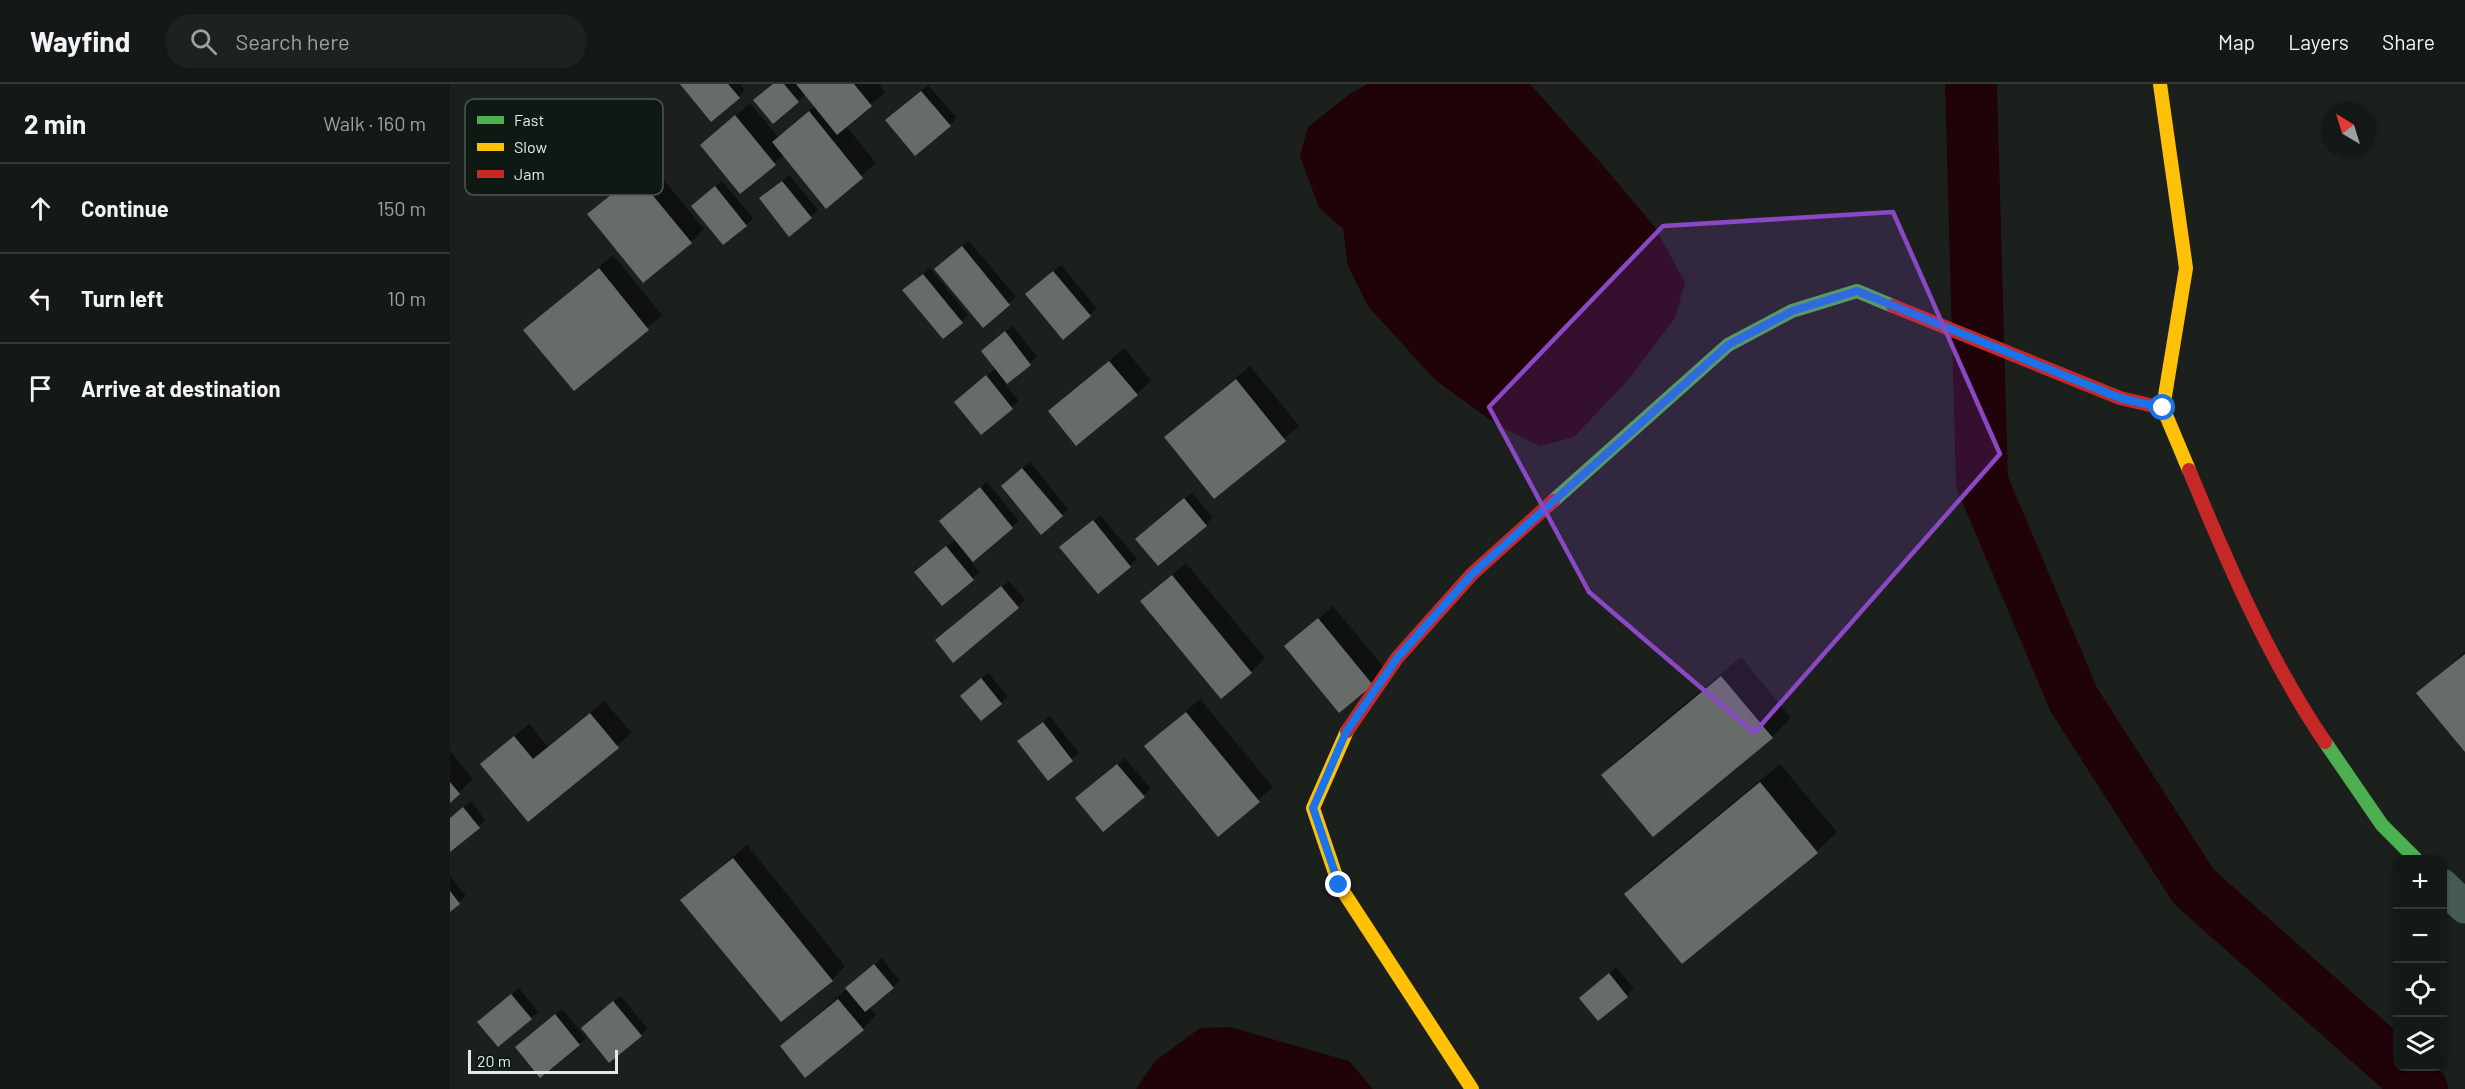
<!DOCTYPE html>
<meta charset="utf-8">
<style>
body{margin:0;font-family:Barlow,sans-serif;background:#1d211f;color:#f1f3f6}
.controls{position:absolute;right:18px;bottom:18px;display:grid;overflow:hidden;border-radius:12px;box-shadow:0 2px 4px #0004}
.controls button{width:54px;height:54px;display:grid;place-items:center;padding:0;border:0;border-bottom:2px solid #333735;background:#141816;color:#f1f3f6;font:30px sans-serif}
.compass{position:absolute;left:1871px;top:18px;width:54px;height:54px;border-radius:50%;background:#141816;box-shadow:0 2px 4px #0004;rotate:322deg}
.scale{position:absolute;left:18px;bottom:15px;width:150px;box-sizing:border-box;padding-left:6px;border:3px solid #e3eae6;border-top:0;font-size:16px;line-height:21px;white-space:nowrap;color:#e3eae6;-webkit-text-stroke:4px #0e1914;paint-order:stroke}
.stop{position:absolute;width:18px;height:18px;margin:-14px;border:4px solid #1a73e8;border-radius:50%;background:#fff}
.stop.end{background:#1a73e8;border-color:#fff;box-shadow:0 2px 6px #0008}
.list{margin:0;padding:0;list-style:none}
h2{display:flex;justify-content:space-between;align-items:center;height:78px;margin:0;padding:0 24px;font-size:26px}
h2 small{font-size:20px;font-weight:400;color:#9da0a1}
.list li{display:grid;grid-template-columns:39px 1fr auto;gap:18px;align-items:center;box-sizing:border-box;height:90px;padding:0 24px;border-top:2px solid #333735}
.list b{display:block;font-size:22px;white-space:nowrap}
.list em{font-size:20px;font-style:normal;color:#9da0a1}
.icon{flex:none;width:33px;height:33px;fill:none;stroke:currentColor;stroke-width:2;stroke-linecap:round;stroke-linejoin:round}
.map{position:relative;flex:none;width:2015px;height:1005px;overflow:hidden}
header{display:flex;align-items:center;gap:36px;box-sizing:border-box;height:84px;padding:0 30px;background:#141816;border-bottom:2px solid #333735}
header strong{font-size:28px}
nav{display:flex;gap:33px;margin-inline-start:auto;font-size:21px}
.search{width:420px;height:54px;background:#1d211f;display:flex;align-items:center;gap:15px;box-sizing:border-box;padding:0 21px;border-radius:24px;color:#9da0a1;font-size:22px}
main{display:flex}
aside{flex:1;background:#141816}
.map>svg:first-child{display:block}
.water{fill:#200309}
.shadow{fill:#0007}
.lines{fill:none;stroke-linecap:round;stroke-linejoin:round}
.canal{stroke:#200309;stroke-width:52}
.building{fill:#676c69}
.street{stroke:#465b52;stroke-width:33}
.fast{stroke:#4caf50;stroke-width:14}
.slow{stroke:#ffc107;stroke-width:14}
.jam{stroke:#c62828;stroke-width:14}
.route{stroke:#1a73e8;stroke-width:8}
.marked{fill:#8b48c5;fill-opacity:0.2;stroke:#8b48c5;stroke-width:4.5;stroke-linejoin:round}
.key{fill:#0e1914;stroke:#4e5853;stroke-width:1.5}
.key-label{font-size:16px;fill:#e3eae6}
</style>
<header>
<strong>Wayfind</strong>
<div class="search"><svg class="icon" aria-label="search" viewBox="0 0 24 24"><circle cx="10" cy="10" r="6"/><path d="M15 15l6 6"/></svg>Search here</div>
<nav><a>Map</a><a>Layers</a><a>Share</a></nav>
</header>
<main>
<aside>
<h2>2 min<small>Walk · 160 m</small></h2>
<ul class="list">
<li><svg class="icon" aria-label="ahead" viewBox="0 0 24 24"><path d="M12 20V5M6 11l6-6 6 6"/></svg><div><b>Continue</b></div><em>150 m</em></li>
<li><svg class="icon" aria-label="left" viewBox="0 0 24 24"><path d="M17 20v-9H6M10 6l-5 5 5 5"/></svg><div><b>Turn left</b></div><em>10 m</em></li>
<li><svg class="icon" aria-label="arrive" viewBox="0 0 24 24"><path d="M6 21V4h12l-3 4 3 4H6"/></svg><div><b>Arrive at destination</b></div></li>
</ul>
</aside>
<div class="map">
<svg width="2015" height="1005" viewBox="0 0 2015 1005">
<rect width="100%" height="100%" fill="#1b201d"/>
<g class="water">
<path d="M 918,0 L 1080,0 L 1150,78 L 1204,142 L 1235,198 L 1225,234 L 1178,296 L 1124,353 L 1090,362 L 1049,342 L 985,296 L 918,222 L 898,182 L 893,145 L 869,124 L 850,72 L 858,43 L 901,9 Z"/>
<path d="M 780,943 L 899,977 L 923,1005 L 686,1005 L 705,977 L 750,944 Z"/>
</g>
<g class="shadow">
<path d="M 232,0 L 290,0 L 295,6 L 289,13 Z"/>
<path d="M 324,0 L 429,0 L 435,8 L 396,42 L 426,79 L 376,123 L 334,71 L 290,108 L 252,62 L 300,19 L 328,53 L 365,22 L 356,10 L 348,17 Z"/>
<path d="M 478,1 L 507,34 L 500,41 L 444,30 Z"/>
<path d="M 200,79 L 254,145 L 241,158 L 139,130 Z"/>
<path d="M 339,91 L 368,126 L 340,150 L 311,115 Z"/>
<path d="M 272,97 L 303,134 L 296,141 L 250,115 Z"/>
<path d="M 519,157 L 566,213 L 533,242 L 493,178 Z"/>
<path d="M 163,171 L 212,231 L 124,305 L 75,246 Z"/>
<path d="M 611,181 L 647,224 L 640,231 L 584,203 Z"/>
<path d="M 480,184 L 518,231 L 512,237 L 461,200 Z"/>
<path d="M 563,242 L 587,273 L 555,300 L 569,317 L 531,349 L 513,312 L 546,284 L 539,260 Z"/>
<path d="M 674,264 L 701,297 L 687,310 L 600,327 Z"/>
<path d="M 800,282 L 849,342 L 765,413 L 716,353 Z"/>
<path d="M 580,378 L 618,425 L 612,431 L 559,395 Z"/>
<path d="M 537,398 L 569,437 L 524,476 L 514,464 L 512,466 L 529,488 L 523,494 L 473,482 L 506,455 L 498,430 Z"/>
<path d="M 742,409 L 763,434 L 708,480 L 694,448 Z"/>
<path d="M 650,431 L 687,475 L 648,508 L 618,457 Z"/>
<path d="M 736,479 L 815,574 L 801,588 L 692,517 Z"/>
<path d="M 559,497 L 575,516 L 503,577 L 494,549 Z"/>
<path d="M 883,522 L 936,586 L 922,600 L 836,562 Z"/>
<path d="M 2015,568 L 2015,666 L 1968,609 Z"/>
<path d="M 1291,573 L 1341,634 L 1322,653 L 1153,691 L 1172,672 Z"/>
<path d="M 538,589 L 558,612 L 551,619 L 519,605 Z"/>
<path d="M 750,615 L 823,703 L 768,750 L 696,662 Z"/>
<path d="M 154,617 L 182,649 L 78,736 L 32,680 L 79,640 L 98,663 Z"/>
<path d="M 600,632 L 629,669 L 598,695 L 576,651 Z"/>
<path d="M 0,667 L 23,695 L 0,717 Z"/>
<path d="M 675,674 L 701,705 L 653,746 L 634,708 Z"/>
<path d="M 1330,680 L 1387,748 L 1367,767 L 1232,878 L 1176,810 L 1195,791 Z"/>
<path d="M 21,717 L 35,736 L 0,766 L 0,734 Z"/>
<path d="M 297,761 L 395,882 L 382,896 L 232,816 Z"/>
<path d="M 0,792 L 16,812 L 0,826 Z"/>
<path d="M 432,874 L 450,897 L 419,923 L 426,931 L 413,945 L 332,962 Z"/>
<path d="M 1166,883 L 1184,905 L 1148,935 L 1131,914 Z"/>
<path d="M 69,904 L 88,928 L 81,934 L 36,932 Z"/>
<path d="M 171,912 L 197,944 L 191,951 L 139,937 Z"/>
<path d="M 112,925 L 136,954 L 129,960 L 73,956 Z"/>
</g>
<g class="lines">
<path class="canal" d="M 1521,0 L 1532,398 L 1624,616 L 1744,803 L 1972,1005"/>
</g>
<g class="building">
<path d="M 230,0 L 278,0 L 290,14 L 261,38 Z"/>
<path d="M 323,0 L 334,0 L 349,18 L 323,40 L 303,16 Z"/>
<path d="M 346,0 L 404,0 L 422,22 L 387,51 Z"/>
<path d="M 471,7 L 501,42 L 465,72 L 435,36 Z"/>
<path d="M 359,27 L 413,94 L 376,125 L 322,58 Z"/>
<path d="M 285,31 L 326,81 L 290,110 L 250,61 Z"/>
<path d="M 186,91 L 242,159 L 193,199 L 137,130 Z"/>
<path d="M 332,97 L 362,134 L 339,153 L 309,114 Z"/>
<path d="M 265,102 L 297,142 L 273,161 L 241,122 Z"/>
<path d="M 512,162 L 560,221 L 533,244 L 484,185 Z"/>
<path d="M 149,184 L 199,246 L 124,307 L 73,246 Z"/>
<path d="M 603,187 L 641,232 L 613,256 L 575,210 Z"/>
<path d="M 473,190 L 513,239 L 493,255 L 452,206 Z"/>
<path d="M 555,247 L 581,281 L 557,300 L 531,267 Z"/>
<path d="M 659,277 L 688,311 L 626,362 L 598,327 Z"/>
<path d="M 536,291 L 563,325 L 531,351 L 504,318 Z"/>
<path d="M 786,295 L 836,357 L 764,415 L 714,353 Z"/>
<path d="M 572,384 L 613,432 L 591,451 L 551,402 Z"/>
<path d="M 530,403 L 563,444 L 523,478 L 489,437 Z"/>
<path d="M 734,414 L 757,442 L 708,482 L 685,455 Z"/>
<path d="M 643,436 L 681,483 L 648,510 L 609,463 Z"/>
<path d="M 496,462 L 524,496 L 492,522 L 464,488 Z"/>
<path d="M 722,491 L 802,589 L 771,615 L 690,517 Z"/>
<path d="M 551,502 L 569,524 L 503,579 L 485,556 Z"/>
<path d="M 868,534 L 923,601 L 889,629 L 834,562 Z"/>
<path d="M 2015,570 L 2015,668 L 1966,609 Z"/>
<path d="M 1271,592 L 1323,654 L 1203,753 L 1151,691 Z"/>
<path d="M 531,594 L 552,620 L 531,637 L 510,612 Z"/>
<path d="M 736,628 L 810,718 L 768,753 L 694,662 Z"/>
<path d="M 140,629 L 169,664 L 78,738 L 30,680 L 64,652 L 83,675 Z"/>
<path d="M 593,638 L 623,677 L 598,697 L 567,657 Z"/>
<path d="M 667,680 L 695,713 L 653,748 L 625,714 Z"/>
<path d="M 0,698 L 10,710 L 0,719 Z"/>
<path d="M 1310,698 L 1368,769 L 1232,880 L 1174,810 Z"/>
<path d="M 13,723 L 30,744 L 0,768 L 0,734 Z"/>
<path d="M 283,774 L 383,897 L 331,938 L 230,816 Z"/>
<path d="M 0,807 L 10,820 L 0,828 Z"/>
<path d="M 424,880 L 444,904 L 415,928 L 395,904 Z"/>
<path d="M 1159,889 L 1178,913 L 1148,937 L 1129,914 Z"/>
<path d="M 61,910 L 82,935 L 48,963 L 27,938 Z"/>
<path d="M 388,915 L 414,946 L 355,994 L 330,962 Z"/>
<path d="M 163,917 L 192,952 L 159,979 L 131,944 Z"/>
<path d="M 105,930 L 130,961 L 90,994 L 65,963 Z"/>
</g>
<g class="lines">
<path class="street" d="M 1992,801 L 2015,823"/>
<g class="fast">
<path d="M 1103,417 L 1278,261 L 1342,227 L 1407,207 L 1443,222"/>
<path d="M 1875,658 L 1932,741 L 1967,776"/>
</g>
<g class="slow">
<path d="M 1710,0 L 1736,184 L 1713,324 L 1739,386"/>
<path d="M 897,647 L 863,724 L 889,801 L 1022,1005"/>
</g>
<g class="jam">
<path d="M 1443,222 L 1670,314 L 1713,324"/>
<path d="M 1739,386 C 1777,478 1819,576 1875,658"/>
<path d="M 897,647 L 947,574 L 1022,490 L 1103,417"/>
</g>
</g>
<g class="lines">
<path class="route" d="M 889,801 L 863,724 L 896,648 L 947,574 L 1022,490 L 1278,261 L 1342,227 L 1407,207 L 1670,314 L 1713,324"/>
</g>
<path class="marked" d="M 1443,128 L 1550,370 L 1304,649 L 1139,508 L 1039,323 L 1213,142 Z"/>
<rect x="15" y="15" width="198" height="96" rx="9" class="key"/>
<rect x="27" y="32" width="27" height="8" fill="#4caf50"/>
<rect x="27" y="59" width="27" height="8" fill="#ffc107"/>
<rect x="27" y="86" width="27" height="8" fill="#c62828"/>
<g class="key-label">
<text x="64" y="42">Fast</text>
<text x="64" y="69">Slow</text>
<text x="64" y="96">Jam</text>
</g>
</svg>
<div class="controls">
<button>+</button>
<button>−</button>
<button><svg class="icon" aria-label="locate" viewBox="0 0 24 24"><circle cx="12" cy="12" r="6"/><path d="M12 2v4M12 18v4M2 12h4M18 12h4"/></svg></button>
<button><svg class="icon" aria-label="layers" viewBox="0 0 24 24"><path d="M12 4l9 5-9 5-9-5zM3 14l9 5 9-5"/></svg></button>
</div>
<svg class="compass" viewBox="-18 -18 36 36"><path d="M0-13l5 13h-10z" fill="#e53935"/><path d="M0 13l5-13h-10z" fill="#9da0a1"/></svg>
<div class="scale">20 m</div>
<div class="stop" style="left:1713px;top:324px"></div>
<div class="stop end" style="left:889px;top:801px"></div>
</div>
</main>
